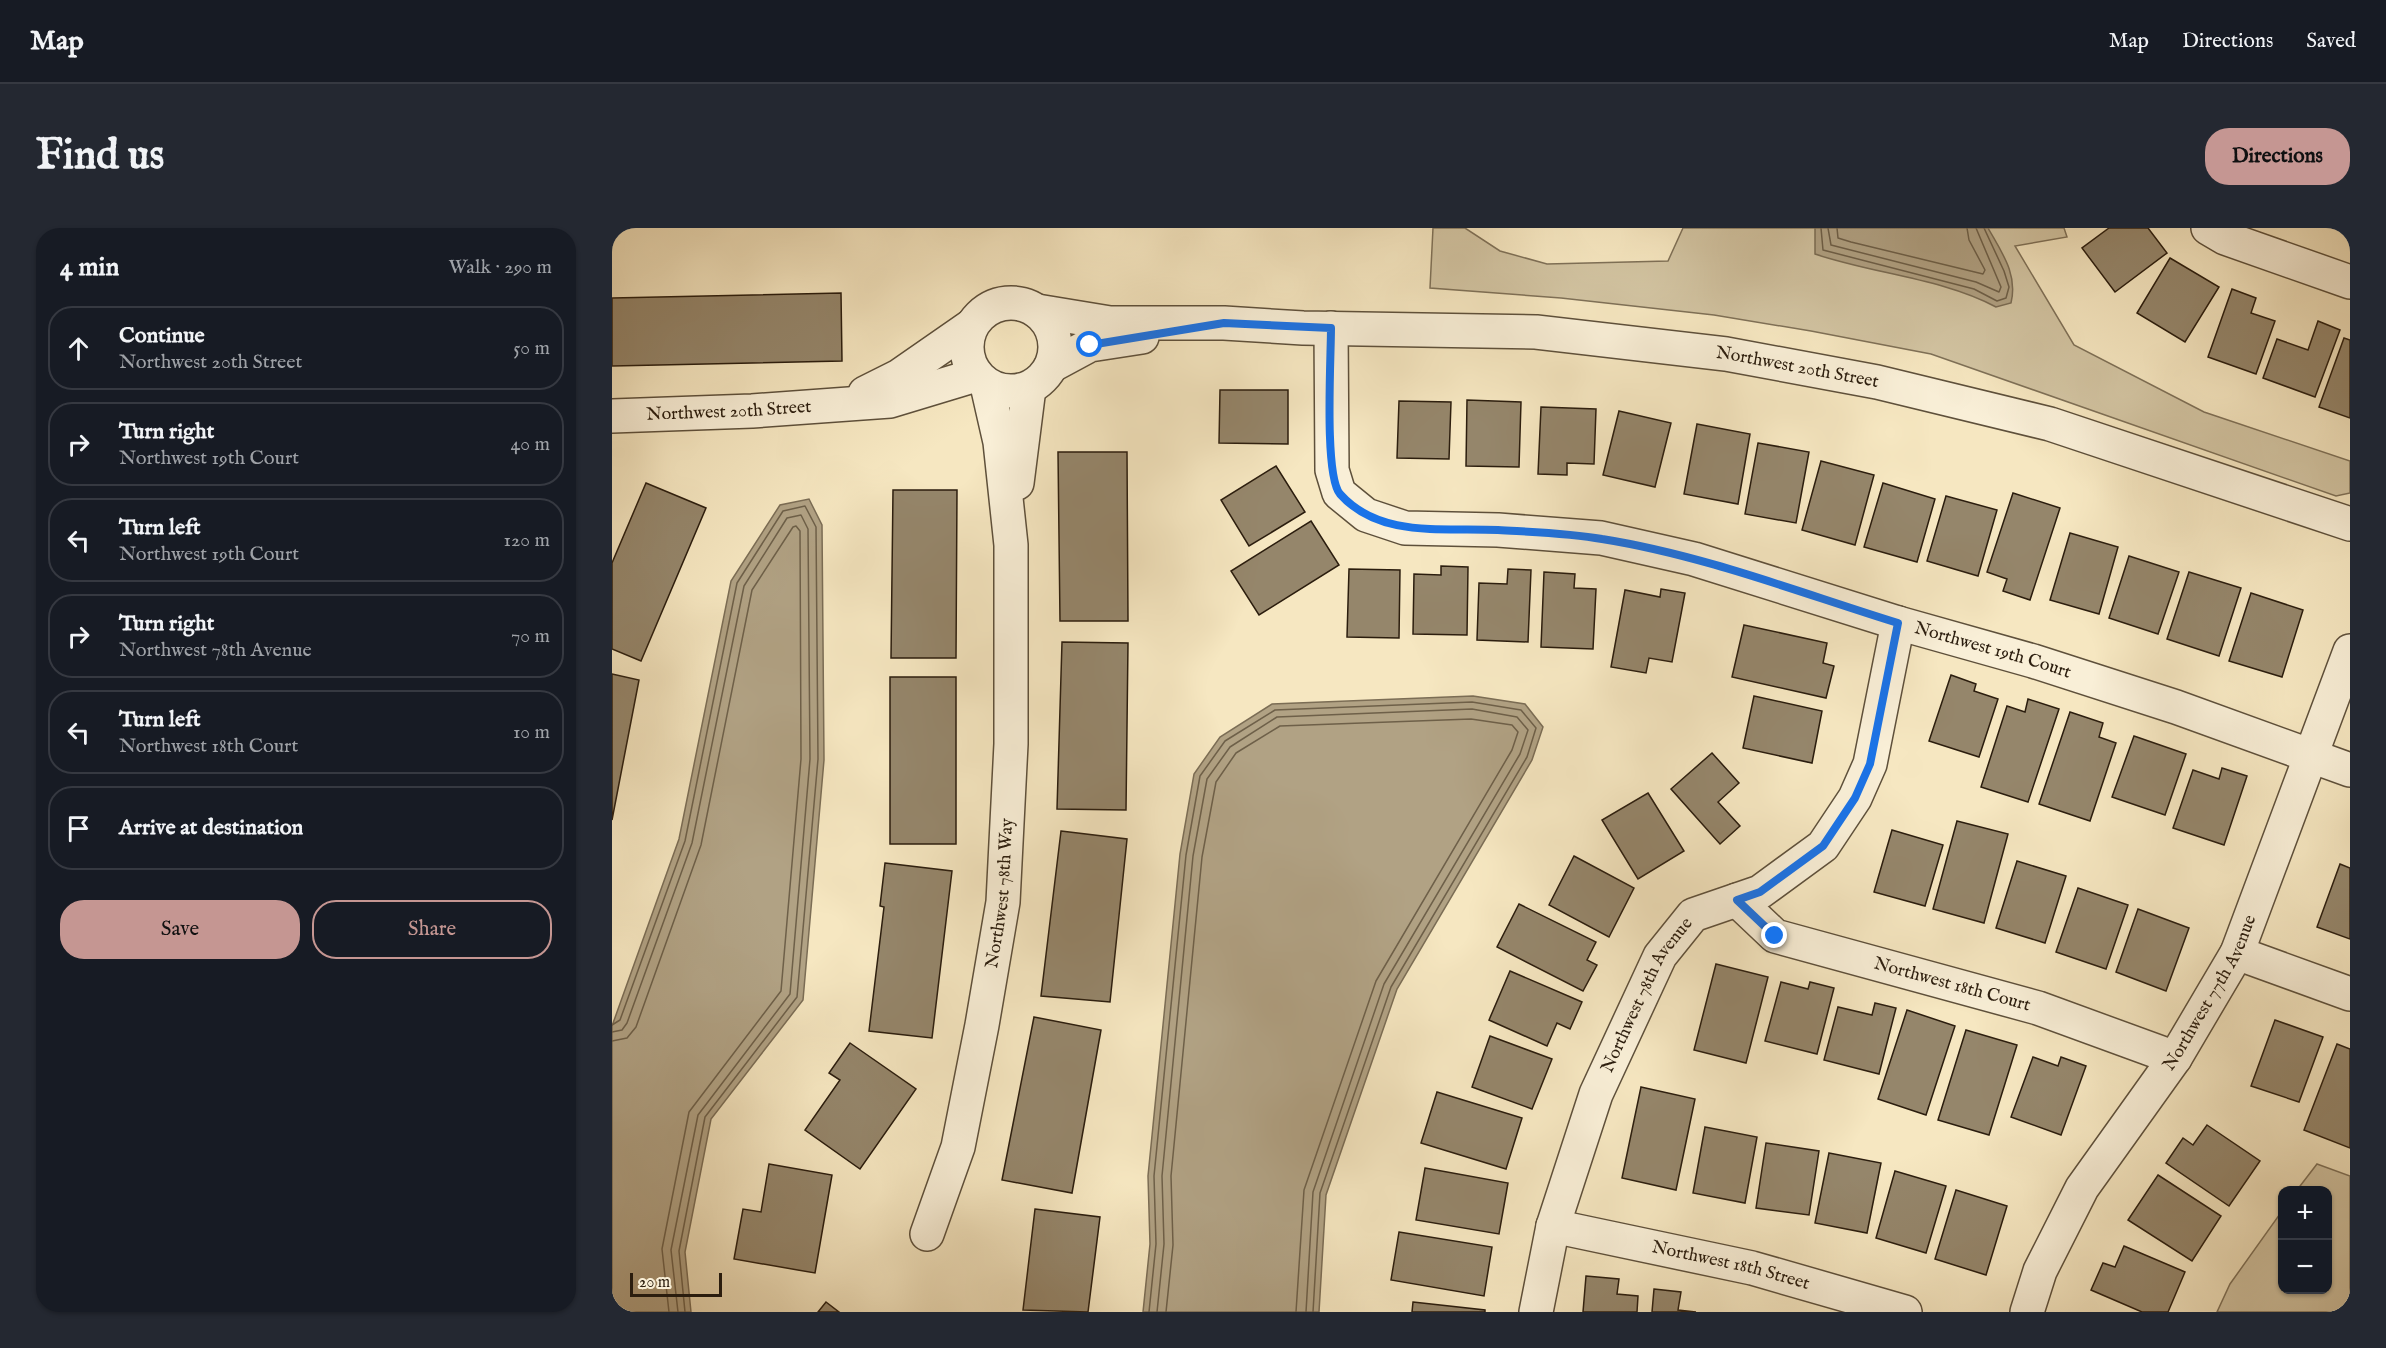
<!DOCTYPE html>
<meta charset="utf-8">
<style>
body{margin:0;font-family:"IM FELL English",serif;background:#242831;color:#f1f3f6}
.controls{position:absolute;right:18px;bottom:18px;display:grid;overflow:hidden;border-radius:12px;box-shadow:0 2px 4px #0004}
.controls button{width:54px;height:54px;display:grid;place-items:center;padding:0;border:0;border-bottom:2px solid #363941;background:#171b24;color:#f1f3f6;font:30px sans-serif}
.scale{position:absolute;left:18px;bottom:15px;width:92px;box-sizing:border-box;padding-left:6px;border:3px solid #2b1d0e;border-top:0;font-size:16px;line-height:21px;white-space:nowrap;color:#2b1d0e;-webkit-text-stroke:4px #f9efd7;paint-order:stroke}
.stop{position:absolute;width:18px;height:18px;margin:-14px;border:4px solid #1a73e8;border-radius:50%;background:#fff}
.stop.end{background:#1a73e8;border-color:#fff;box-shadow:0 2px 6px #0008}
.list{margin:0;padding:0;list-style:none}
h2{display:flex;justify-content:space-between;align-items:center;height:78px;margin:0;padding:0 24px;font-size:26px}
h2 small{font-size:20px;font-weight:400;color:#9ea1a6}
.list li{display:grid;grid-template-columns:39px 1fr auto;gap:18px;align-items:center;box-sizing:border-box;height:84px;margin:0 12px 12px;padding:0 12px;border:2px solid #363941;border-radius:24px}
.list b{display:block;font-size:22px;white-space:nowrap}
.list p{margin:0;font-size:20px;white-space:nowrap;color:#9ea1a6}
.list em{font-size:20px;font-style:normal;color:#9ea1a6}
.actions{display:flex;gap:12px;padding:18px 24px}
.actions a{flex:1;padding:14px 0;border:2px solid #c59692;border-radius:24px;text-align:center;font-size:21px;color:#c59692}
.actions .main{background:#c59692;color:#111}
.icon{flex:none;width:33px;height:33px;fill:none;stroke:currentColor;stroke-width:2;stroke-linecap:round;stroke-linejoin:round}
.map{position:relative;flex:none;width:1738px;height:1084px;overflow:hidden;border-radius:24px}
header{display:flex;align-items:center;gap:36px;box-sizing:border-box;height:84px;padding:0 30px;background:#171b24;border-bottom:2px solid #363941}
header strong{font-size:28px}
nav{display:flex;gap:33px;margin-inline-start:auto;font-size:21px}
.intro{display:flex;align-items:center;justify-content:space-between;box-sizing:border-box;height:144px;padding:0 36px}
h1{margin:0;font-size:42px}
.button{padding:15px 27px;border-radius:24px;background:#c59692;color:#111;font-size:21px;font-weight:700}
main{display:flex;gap:36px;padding:0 36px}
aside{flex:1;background:#171b24;border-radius:24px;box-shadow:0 2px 4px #0004}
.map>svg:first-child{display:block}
.green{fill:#d3c5a3;stroke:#7f7158;stroke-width:1.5}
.water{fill:#b1a284;stroke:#7b6d55;stroke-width:1.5}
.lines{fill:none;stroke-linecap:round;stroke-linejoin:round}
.shore{stroke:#6e6049;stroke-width:1.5}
.building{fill:#95866b;stroke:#2b1d0e;stroke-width:1.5}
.minor-casing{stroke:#5e503b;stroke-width:36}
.minor{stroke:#f9efd7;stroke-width:33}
.route{stroke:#1a73e8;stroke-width:8}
.labels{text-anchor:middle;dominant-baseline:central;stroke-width:6;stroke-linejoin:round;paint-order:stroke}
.street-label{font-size:18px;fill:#2b1d0e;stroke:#f9efd7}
</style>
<header>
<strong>Map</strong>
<nav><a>Map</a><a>Directions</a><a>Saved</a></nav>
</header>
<div class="intro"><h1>Find us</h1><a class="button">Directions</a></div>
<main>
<aside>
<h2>4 min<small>Walk · 290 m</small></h2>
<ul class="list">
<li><svg class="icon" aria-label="ahead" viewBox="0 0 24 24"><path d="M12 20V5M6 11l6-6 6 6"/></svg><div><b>Continue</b><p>Northwest 20th Street</p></div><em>50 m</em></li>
<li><svg class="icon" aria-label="right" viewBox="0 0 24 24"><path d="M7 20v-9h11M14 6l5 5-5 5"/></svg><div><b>Turn right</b><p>Northwest 19th Court</p></div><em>40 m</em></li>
<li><svg class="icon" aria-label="left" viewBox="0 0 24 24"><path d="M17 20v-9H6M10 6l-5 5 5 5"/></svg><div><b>Turn left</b><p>Northwest 19th Court</p></div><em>120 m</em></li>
<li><svg class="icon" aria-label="right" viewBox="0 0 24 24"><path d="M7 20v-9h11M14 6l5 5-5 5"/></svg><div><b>Turn right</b><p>Northwest 78th Avenue</p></div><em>70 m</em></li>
<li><svg class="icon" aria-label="left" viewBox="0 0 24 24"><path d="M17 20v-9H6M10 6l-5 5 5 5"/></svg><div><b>Turn left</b><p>Northwest 18th Court</p></div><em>10 m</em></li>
<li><svg class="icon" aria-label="arrive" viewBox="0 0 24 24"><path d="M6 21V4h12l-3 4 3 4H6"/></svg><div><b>Arrive at destination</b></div></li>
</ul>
<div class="actions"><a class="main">Save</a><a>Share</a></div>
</aside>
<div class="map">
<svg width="1738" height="1084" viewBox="0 0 1738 1084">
<rect width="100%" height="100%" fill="#f6e7c1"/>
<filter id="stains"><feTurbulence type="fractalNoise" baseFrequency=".00333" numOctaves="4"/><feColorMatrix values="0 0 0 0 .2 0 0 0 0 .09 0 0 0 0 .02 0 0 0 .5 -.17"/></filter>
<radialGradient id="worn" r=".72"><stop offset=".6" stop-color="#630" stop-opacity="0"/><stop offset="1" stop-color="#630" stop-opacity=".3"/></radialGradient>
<g class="green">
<path d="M 821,0 L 853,0 L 888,23 L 935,36 L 1056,33 L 1071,0 L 1452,0 L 1455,9 L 1403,18 L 1462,117 L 1592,184 L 1738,233 L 1738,265 L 1724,268 L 1319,126 L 1199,103 L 1102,87 L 949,70 L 818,60 Z"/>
<path d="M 1705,936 L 1738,948 L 1738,1084 L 1605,1084 L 1618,1056 L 1670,983 L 1670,1062 L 1716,1062 L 1716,962 L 1685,962 Z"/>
</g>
<g class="water">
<path d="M 1203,0 L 1376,0 C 1390,25 1406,46 1399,75 L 1384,79 C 1329,50 1262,46 1203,26 Z"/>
<path d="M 197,271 L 210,297 L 212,532 L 191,772 L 99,891 L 73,1024 L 79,1084 L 0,1084 L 0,798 L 67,611 L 119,353 L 168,277 Z"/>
<path d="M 861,468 L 913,476 L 931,499 L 920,532 L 785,761 L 714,967 L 707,1084 L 531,1084 L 538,1016 L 536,948 L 568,626 L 582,546 L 608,509 L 660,476 Z"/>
</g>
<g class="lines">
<g class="shore">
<path d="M 1209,0 L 1211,22 L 1362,61 L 1385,73 L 1394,70 L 1397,59 L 1392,43 L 1372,0"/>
<path d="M 1216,0 L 1219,17 L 1364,54 L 1387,64 L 1389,59 L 1364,0"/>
<path d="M 1225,0 L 1226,10 L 1239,14 L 1371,46 L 1373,42 L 1357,12 L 1355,0"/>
<path d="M 0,797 L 8,792 L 73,613 L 125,355 L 171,283 L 193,278 L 204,299 L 206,531 L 185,769 L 93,889 L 67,1023 L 73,1084"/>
<path d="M 0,804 L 10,802 L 15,795 L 80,615 L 132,358 L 175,290 L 189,287 L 196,301 L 198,531 L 178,766 L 86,887 L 59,1022 L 66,1084"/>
<path d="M 0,813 L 15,810 L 24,799 L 89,617 L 140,362 L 181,299 L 184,298 L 188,303 L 189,531 L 169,763 L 77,884 L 50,1021 L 57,1084"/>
<path d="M 537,1084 L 544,1016 L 542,948 L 574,627 L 588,548 L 613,513 L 663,482 L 860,474 L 909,482 L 924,500 L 915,529 L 779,759 L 708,965 L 701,1084"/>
<path d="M 545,1084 L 552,1016 L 550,948 L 581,628 L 595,551 L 618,519 L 665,489 L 860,481 L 905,489 L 916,502 L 908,526 L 772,756 L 701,964 L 694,1084"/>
<path d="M 554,1084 L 561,1017 L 559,948 L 590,629 L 604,554 L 624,525 L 668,498 L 859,491 L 900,497 L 906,504 L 900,522 L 764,753 L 692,962 L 684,1084"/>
</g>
</g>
<g class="building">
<path d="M 1497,0 L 1536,0 L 1555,25 L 1503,64 L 1470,20 Z"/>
<path d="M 1558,30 L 1607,59 L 1573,114 L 1525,85 Z"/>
<path d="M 1620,61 L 1644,70 L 1639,85 L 1663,93 L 1644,146 L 1596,129 Z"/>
<path d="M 229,65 L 230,133 L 0,138 L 0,70 Z"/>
<path d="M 1706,93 L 1728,102 L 1703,169 L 1651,150 L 1665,111 L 1696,122 Z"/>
<path d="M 1732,110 L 1738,112 L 1738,190 L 1707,179 Z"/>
<path d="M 608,162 L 676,162 L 676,216 L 607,215 Z"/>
<path d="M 855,172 L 909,174 L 907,239 L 854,238 Z"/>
<path d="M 787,173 L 839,174 L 837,231 L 785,230 Z"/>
<path d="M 929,179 L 984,181 L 982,236 L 955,235 L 955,247 L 926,246 Z"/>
<path d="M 1007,183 L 1059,195 L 1043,259 L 991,247 Z"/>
<path d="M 1085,196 L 1138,206 L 1126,276 L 1072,266 Z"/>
<path d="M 1146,215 L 1197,224 L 1184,295 L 1133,286 Z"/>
<path d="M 446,224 L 515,224 L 516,393 L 448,393 Z"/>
<path d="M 1209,233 L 1262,247 L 1243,317 L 1190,302 Z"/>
<path d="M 664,238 L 693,284 L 637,318 L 609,272 Z"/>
<path d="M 34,255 L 94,280 L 29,433 L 0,421 L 0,335 Z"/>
<path d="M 1271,255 L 1323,271 L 1305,334 L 1252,319 Z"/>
<path d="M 281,262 L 345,262 L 344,430 L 279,430 Z"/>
<path d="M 1401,265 L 1448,280 L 1418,372 L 1391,363 L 1395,351 L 1375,344 Z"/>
<path d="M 1334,268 L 1385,282 L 1366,348 L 1315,333 Z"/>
<path d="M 699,293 L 727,337 L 647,387 L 619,343 Z"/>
<path d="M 1458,305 L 1506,319 L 1487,386 L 1438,372 Z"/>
<path d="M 1517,328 L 1567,344 L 1546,406 L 1497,390 Z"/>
<path d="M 829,338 L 856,339 L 855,407 L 801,406 L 802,346 L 829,347 Z"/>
<path d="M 737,341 L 788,342 L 787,410 L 735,409 Z"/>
<path d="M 896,341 L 919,342 L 916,414 L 865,412 L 867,355 L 895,356 Z"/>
<path d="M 932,344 L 963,346 L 962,360 L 984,361 L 981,421 L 929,419 Z"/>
<path d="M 1577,344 L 1629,360 L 1607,428 L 1555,411 Z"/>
<path d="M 1049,361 L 1073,365 L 1060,434 L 1037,430 L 1034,445 L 999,439 L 1013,362 L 1048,369 Z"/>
<path d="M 1639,365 L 1691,382 L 1670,449 L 1617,433 Z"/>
<path d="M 1132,397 L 1215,415 L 1211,435 L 1222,438 L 1214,470 L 1120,449 Z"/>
<path d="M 450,414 L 516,415 L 514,582 L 445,581 Z"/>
<path d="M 0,446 L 27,452 L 0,592 Z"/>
<path d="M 1339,447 L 1364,456 L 1362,463 L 1386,471 L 1367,529 L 1317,513 Z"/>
<rect x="278" y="449" width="66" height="167"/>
<path d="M 1142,468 L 1210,483 L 1200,535 L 1131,520 Z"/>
<path d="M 1416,471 L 1447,481 L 1416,574 L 1369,559 L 1395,478 L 1413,484 Z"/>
<path d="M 1458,484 L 1491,495 L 1487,509 L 1504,515 L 1478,593 L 1427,576 Z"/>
<path d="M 1522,508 L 1574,526 L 1553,587 L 1500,569 Z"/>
<path d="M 1100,525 L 1127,555 L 1106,574 L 1128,598 L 1108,616 L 1059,561 Z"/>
<path d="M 1610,540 L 1635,548 L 1612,617 L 1561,600 L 1581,542 L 1607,551 Z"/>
<path d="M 1036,565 L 1072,623 L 1026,651 L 990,592 Z"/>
<path d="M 1345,593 L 1396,606 L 1372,695 L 1321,681 Z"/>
<path d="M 1280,602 L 1331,617 L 1313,678 L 1262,664 Z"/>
<path d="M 449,603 L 515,611 L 498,774 L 429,768 Z"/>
<path d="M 962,628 L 1022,660 L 997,709 L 937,677 Z"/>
<path d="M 1405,633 L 1454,648 L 1433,715 L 1384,700 Z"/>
<path d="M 273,635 L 340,643 L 320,810 L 257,803 L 272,679 L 268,678 Z"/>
<path d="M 1728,636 L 1738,640 L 1738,711 L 1705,699 Z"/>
<path d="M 1466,660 L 1516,677 L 1494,741 L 1444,724 Z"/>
<path d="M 907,676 L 984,714 L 975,732 L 985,737 L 971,763 L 885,719 Z"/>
<path d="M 1526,681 L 1577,700 L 1554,763 L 1504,744 Z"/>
<path d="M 1104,736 L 1156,749 L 1134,835 L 1082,822 Z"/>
<path d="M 898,743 L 970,774 L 958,801 L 945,795 L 935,818 L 877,792 Z"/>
<path d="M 1169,754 L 1196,761 L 1198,754 L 1222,760 L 1205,826 L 1153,813 Z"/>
<path d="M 1263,775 L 1284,780 L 1267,846 L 1212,832 L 1226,779 L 1260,787 Z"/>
<path d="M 1295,782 L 1343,798 L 1314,887 L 1266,871 Z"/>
<path d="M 422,789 L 489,802 L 460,965 L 390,952 Z"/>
<path d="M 1663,792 L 1711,809 L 1687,874 L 1639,858 Z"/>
<path d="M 1354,802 L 1405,817 L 1377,907 L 1326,892 Z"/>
<path d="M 878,808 L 940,831 L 920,881 L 860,859 Z"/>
<path d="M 238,815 L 304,861 L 248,941 L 193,902 L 228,852 L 217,845 Z"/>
<path d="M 1725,816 L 1738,821 L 1738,920 L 1692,902 Z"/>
<path d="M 1421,829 L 1446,838 L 1449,829 L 1474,838 L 1449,907 L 1399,889 Z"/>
<path d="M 1029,859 L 1083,871 L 1064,962 L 1010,950 Z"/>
<path d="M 825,864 L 910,890 L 894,941 L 809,915 Z"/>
<path d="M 1595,897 L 1648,933 L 1617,978 L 1554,935 L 1571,910 L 1581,917 Z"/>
<path d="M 1093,899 L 1145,909 L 1133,975 L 1081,965 Z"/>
<path d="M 1154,915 L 1207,923 L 1197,987 L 1144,980 Z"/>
<path d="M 1217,925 L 1269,935 L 1255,1005 L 1203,995 Z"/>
<path d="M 157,936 L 220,947 L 203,1045 L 122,1031 L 131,981 L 149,984 Z"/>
<path d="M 813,940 L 896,955 L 887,1006 L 804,992 Z"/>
<path d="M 1283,943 L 1334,958 L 1314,1025 L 1264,1010 Z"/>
<path d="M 1546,947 L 1609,988 L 1580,1033 L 1516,992 Z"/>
<path d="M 1344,962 L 1395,978 L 1374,1047 L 1323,1031 Z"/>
<path d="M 423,981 L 488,989 L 476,1084 L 411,1082 Z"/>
<path d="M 787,1004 L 880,1019 L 872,1068 L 779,1052 Z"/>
<path d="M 1512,1018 L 1573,1044 L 1556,1084 L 1530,1084 L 1479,1062 L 1491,1035 L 1503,1039 Z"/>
<path d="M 974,1048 L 1007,1051 L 1005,1066 L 1026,1068 L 1025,1084 L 971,1084 Z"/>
<path d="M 1042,1061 L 1069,1064 L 1066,1082 L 1084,1084 L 1040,1084 Z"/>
<path d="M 214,1074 L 227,1084 L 206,1084 Z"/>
<path d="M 801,1074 L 873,1082 L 873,1084 L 800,1084 Z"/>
</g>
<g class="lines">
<g class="minor-casing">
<g id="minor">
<path d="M 1596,0 L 1613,10 L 1738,54"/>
<circle cx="399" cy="119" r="44"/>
<path id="s1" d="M 425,83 L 498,95 L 612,95 L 691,100 L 924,104 L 1114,126 L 1265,154 L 1438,196 L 1738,296"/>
<path id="s2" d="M 719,100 L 720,242 L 727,265 L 754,287 L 793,300 L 886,302 L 989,310 L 1082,331 L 1286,395 L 1421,433 L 1564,479 L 1738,542"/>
<path d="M 439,138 L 478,117 L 530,109"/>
<path d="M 253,165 L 287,148 L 359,98"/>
<path id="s3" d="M 0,188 L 140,183 L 278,173 L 364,147"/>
<path d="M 405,255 L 417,160"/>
<path id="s4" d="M 1125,672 L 1163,708 L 1426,780 L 1563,830"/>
<path d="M 1625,725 L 1738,766"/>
<path id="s5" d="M 941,998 L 1140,1040 L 1293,1084"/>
<path id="s6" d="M 315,1006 L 346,919 L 370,797 L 391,674 L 399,516 L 399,317 L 388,214 L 375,157"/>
<path id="s7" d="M 924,1084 L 941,998 L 984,866 L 1048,728 L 1081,687 L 1148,664 L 1211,618 L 1243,570 L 1258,536 L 1286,395"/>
<path id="s8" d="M 1415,1084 L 1428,1043 L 1470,960 L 1563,830 L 1625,725 L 1738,423"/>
</g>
</g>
<use href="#minor" class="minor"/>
</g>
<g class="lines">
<path class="route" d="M 478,117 L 612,95 L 719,100 C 719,130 712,247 728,266 C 768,311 833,299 886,302 C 920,304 957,305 990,311 C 1091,327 1189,365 1286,395 L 1258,536 L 1243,570 L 1211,618 L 1148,664 L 1125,672 L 1163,708"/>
</g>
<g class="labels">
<g class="street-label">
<text stroke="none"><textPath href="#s1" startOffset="764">Northwest 20th Street</textPath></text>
<text stroke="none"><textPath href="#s3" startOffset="117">Northwest 20th Street</textPath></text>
<text stroke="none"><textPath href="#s2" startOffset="846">Northwest 19th Court</textPath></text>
<text stroke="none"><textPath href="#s6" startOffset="350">Northwest 78th Way</textPath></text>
<text stroke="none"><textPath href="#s4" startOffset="236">Northwest 18th Court</textPath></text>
<text stroke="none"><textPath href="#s8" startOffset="370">Northwest 77th Avenue</textPath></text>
<text stroke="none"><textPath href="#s7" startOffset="338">Northwest 78th Avenue</textPath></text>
<text stroke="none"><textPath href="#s5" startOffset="182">Northwest 18th Street</textPath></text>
</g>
</g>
<rect width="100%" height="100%" filter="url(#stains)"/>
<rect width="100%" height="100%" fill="url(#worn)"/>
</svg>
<div class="controls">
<button>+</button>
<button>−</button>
</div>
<div class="scale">20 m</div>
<div class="stop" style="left:478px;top:117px"></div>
<div class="stop end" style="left:1163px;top:708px"></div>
</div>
</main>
